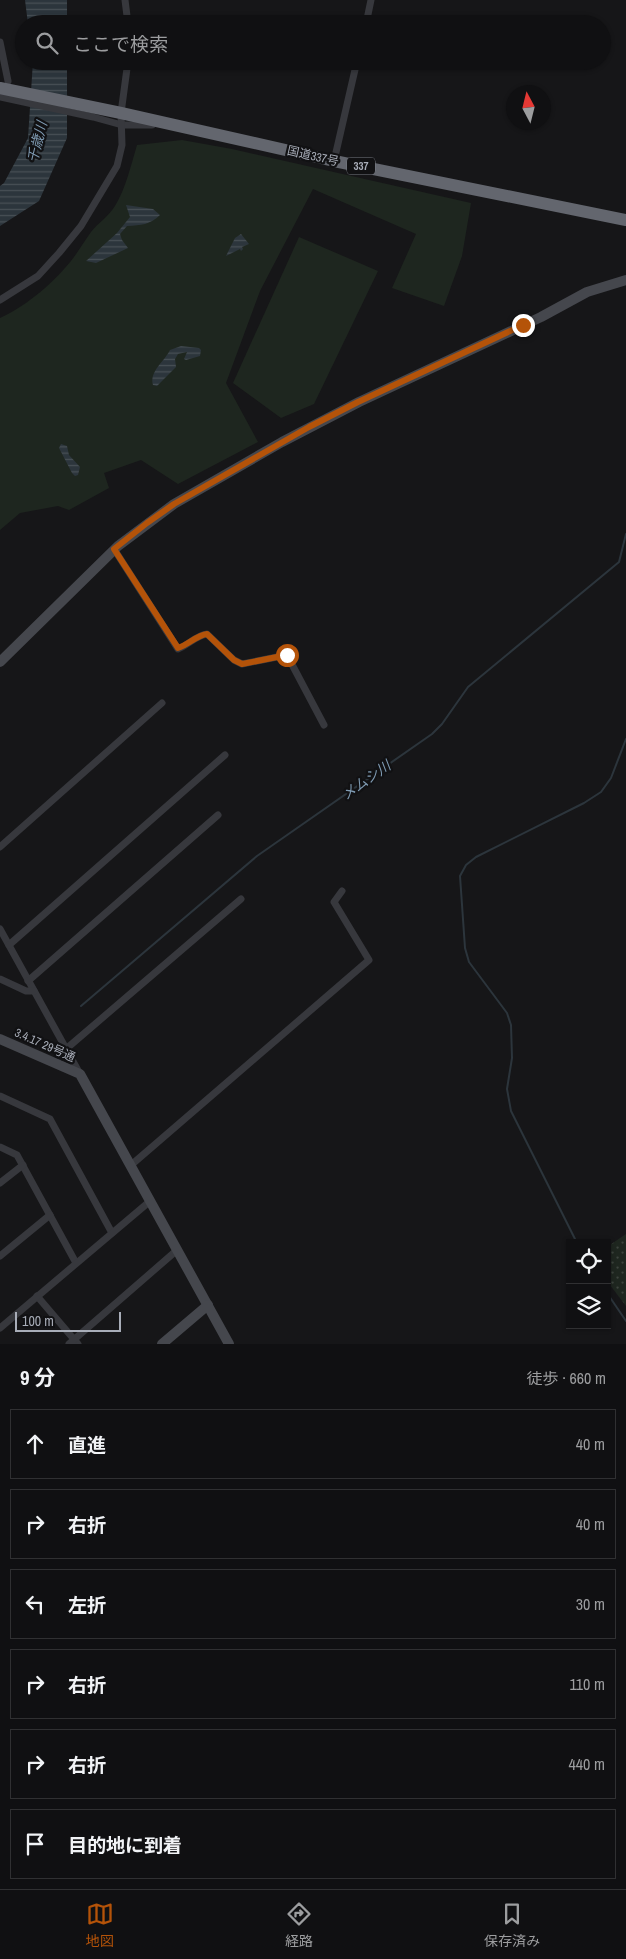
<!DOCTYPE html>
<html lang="ja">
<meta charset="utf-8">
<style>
body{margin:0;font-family:"Archivo Narrow","Noto Sans JP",sans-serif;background:#19191b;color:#f1f3f6}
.controls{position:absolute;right:15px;bottom:15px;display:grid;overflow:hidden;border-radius:0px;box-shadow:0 1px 4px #0004}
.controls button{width:45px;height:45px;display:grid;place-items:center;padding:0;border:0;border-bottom:1px solid #303032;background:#101012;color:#f1f3f6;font:25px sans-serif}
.compass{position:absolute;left:506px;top:85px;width:45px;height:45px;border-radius:50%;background:#101012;box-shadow:0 1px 4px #0004;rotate:353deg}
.scale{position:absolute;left:15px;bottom:12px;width:106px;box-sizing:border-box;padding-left:5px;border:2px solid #a8adb8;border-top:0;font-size:14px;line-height:18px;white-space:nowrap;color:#a8adb8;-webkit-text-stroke:4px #111113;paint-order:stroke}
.stop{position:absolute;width:15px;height:15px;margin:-11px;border:4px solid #b45309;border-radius:50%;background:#fff}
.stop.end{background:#b45309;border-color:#fff;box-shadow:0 1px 5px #0008}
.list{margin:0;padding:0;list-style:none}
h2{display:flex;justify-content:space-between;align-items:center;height:65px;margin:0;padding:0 20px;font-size:21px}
h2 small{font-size:16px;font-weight:400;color:#9c9d9f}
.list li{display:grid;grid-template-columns:32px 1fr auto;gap:15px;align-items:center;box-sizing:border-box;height:70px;margin:0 10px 10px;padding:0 10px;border:1px solid #303032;border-radius:0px}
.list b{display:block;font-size:19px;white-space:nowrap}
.list em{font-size:16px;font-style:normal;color:#9c9d9f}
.icon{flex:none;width:28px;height:28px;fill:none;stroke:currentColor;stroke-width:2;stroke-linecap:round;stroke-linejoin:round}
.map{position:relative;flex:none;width:626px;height:1344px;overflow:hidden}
.search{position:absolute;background:#101012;box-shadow:0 1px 4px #0004;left:15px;right:15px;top:15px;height:55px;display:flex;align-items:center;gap:12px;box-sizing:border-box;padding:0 18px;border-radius:28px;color:#9c9d9f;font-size:19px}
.sheet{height:545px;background:#101012}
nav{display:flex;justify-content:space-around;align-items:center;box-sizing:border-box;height:70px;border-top:1px solid #303032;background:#101012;font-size:14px;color:#9c9d9f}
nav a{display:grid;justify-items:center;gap:2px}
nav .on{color:#b45309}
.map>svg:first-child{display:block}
.grass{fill:#1e261f}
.park{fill:url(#park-dots)}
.water{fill:url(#water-rules)}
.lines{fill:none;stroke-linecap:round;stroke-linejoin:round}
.stream{stroke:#2c353c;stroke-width:2}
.street{stroke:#37383d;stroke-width:7}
.secondary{stroke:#45474d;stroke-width:10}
.highway{stroke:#63666e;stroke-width:12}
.route{stroke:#b45309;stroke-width:6}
.labels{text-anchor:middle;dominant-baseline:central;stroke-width:4.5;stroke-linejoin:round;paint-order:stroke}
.shield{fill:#111113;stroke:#7b7e86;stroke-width:1}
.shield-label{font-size:11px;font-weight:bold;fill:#a8adb8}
.street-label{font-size:12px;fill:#a8adb8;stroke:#111113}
.water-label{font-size:14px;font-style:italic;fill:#7f9bb3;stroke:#111113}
</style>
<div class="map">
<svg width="626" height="1344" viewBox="0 0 626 1344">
<defs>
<pattern id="park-dots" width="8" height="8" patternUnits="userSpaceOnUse" patternTransform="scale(1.25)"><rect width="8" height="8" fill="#1e261f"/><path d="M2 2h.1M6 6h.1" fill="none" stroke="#3c433d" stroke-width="1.8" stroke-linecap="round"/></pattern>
<pattern id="water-rules" width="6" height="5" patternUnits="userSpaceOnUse" patternTransform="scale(1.25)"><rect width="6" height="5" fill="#2c353c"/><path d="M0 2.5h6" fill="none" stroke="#485056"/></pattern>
</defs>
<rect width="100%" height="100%" fill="#161618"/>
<g class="grass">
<path d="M 182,140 L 232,149 L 471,203 L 462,256 L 444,306 L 392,288 L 416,234 L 313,189 L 260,291 L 226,383 L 258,442 L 178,484 L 141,460 L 104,473 L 109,488 L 69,510 L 58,506 L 20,513 L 0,530 L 0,318 C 28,305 55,282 74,257 C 80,249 85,240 91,232 C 98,223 109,216 115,206 C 126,188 131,165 137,145 Z"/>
<path d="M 299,237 L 378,271 L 314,404 L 281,418 L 233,383 Z"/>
</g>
<path class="park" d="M 626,1234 L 626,1306 L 607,1281 L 607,1247 Z"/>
<g class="water">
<path d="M 25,0 L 67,0 L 67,24 L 28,24 Z"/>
<path d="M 33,61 L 67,61 L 67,138 L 39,201 L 0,226 L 0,186 L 4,183 L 28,138 Z"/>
<path d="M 126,205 L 153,209 L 160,215 C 150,225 141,225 127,226 L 120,234 L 122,240 L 128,248 L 96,263 L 86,261 L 117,233 L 130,217 Z"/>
<path d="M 241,234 L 249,244 L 242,247 L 243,249 L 241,251 L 240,249 L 226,256 L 235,238 Z"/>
<path d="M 181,346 L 199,348 L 201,350 L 200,356 L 186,360 L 184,359 L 187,352 L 178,354 L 175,359 L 176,367 L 157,386 L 153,385 C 149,371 165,361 170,350 Z"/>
<path d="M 61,444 L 67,446 L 69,455 L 80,467 L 78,475 L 75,476 L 72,473 L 59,448 Z"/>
</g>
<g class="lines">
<g class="stream">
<path d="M 81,1006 L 257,856 L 432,734 L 442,724 L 468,687 L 619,562 L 626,534"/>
<path d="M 577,1243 L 511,1111 L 507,1089 L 512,1058 L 511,1025 L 507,1013 L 469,962 L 465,948 L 460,876 L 466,865 L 476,857 L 584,803 L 601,792 L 611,778 L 626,739"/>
<path d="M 607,1293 L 626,1321"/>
</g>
<g class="street">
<path d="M 125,0 L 128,24"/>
<path d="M 366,24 L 371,0"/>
<path d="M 0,42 L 8,81"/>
<path d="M 0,97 L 93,117 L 122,125 L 152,125"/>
<path d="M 334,161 L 357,61"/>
<path d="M 0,300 L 38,276 L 59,253 L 81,226 L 117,166 L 122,145 L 121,113 L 128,61"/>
<path d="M 114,549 L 178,649 C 188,645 197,635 207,634 L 234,660 L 242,664 L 287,655 L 324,725"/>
<path d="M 0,847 L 162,703"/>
<path d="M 0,929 L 80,1074"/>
<path d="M 9,945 L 225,755"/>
<path d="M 0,979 L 26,991 L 34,991"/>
<path d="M 28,981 L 218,815"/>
<path d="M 66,1049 L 241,899"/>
<path d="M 0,1096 L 50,1119 L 112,1233"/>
<path d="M 0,1147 L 17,1155 L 76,1263"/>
<path d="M 130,1166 L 369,960 L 334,902 L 342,891"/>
<path d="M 0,1183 L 23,1165"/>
<path d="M 0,1256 L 50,1215"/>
<path d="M 37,1296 L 78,1344"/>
<path d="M 0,1328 L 149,1202"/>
<path d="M 69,1344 L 176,1251"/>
</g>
<g class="secondary">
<path d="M 0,662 L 118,546 L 174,504 L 282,442 L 359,402 L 541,317 L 587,292 L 626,280"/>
<path d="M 0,1039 L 80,1074 L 229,1344"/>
<path d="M 162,1344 L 208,1305"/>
</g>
<path class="highway" d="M 0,88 L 121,113 L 334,161 L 626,220"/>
</g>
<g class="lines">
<path class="route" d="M 287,655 L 242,664 L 234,660 L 207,634 C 197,635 188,645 178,648 L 114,549 L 147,523 L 174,504 L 309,427 L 358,402 L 523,325"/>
</g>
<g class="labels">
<rect class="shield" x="347" y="157.5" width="28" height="17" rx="4"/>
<g class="shield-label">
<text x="361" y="166">337</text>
</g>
<g class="street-label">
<text transform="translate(313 156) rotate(13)">国道337号</text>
<text transform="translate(45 1045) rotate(24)">3.4.17 29号通</text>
</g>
<g class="water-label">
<text transform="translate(37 142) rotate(-76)">千歳川</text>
<text transform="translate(366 780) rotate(-35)">メムシ川</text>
</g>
</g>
</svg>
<div class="controls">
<button><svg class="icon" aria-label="locate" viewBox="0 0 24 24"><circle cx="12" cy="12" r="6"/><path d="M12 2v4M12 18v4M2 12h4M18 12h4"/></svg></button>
<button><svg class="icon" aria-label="layers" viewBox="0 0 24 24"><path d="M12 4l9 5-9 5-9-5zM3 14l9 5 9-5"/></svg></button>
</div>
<svg class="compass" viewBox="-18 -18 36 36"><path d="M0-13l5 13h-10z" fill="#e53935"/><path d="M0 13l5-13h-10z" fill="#9c9d9f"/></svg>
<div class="scale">100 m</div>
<div class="stop" style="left:287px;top:655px"></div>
<div class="stop end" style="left:523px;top:325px"></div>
<div class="search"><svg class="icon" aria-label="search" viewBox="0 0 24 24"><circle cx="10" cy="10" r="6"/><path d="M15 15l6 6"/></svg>ここで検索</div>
</div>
<section class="sheet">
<h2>9 分<small>徒歩 · 660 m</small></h2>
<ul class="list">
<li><svg class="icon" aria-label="ahead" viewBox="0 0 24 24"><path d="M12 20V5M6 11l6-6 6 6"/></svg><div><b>直進</b></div><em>40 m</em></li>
<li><svg class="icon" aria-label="right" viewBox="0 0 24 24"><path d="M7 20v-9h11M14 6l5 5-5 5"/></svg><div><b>右折</b></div><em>40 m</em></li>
<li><svg class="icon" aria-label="left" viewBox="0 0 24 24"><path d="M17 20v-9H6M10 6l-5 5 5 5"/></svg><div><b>左折</b></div><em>30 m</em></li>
<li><svg class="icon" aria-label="right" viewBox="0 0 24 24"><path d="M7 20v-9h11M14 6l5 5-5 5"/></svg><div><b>右折</b></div><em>110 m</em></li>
<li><svg class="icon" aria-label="right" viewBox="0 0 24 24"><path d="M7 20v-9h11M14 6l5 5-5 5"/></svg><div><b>右折</b></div><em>440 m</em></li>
<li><svg class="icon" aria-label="arrive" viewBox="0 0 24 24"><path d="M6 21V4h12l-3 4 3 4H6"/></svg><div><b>目的地に到着</b></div></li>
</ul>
</section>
<nav>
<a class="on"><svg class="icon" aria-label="map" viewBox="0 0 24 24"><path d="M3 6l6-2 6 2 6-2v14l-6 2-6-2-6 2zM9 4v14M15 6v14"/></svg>地図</a>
<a><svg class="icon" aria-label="directions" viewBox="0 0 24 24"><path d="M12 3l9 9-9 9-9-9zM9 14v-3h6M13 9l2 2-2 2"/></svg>経路</a>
<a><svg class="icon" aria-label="saved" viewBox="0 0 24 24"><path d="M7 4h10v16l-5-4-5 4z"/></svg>保存済み</a>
</nav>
